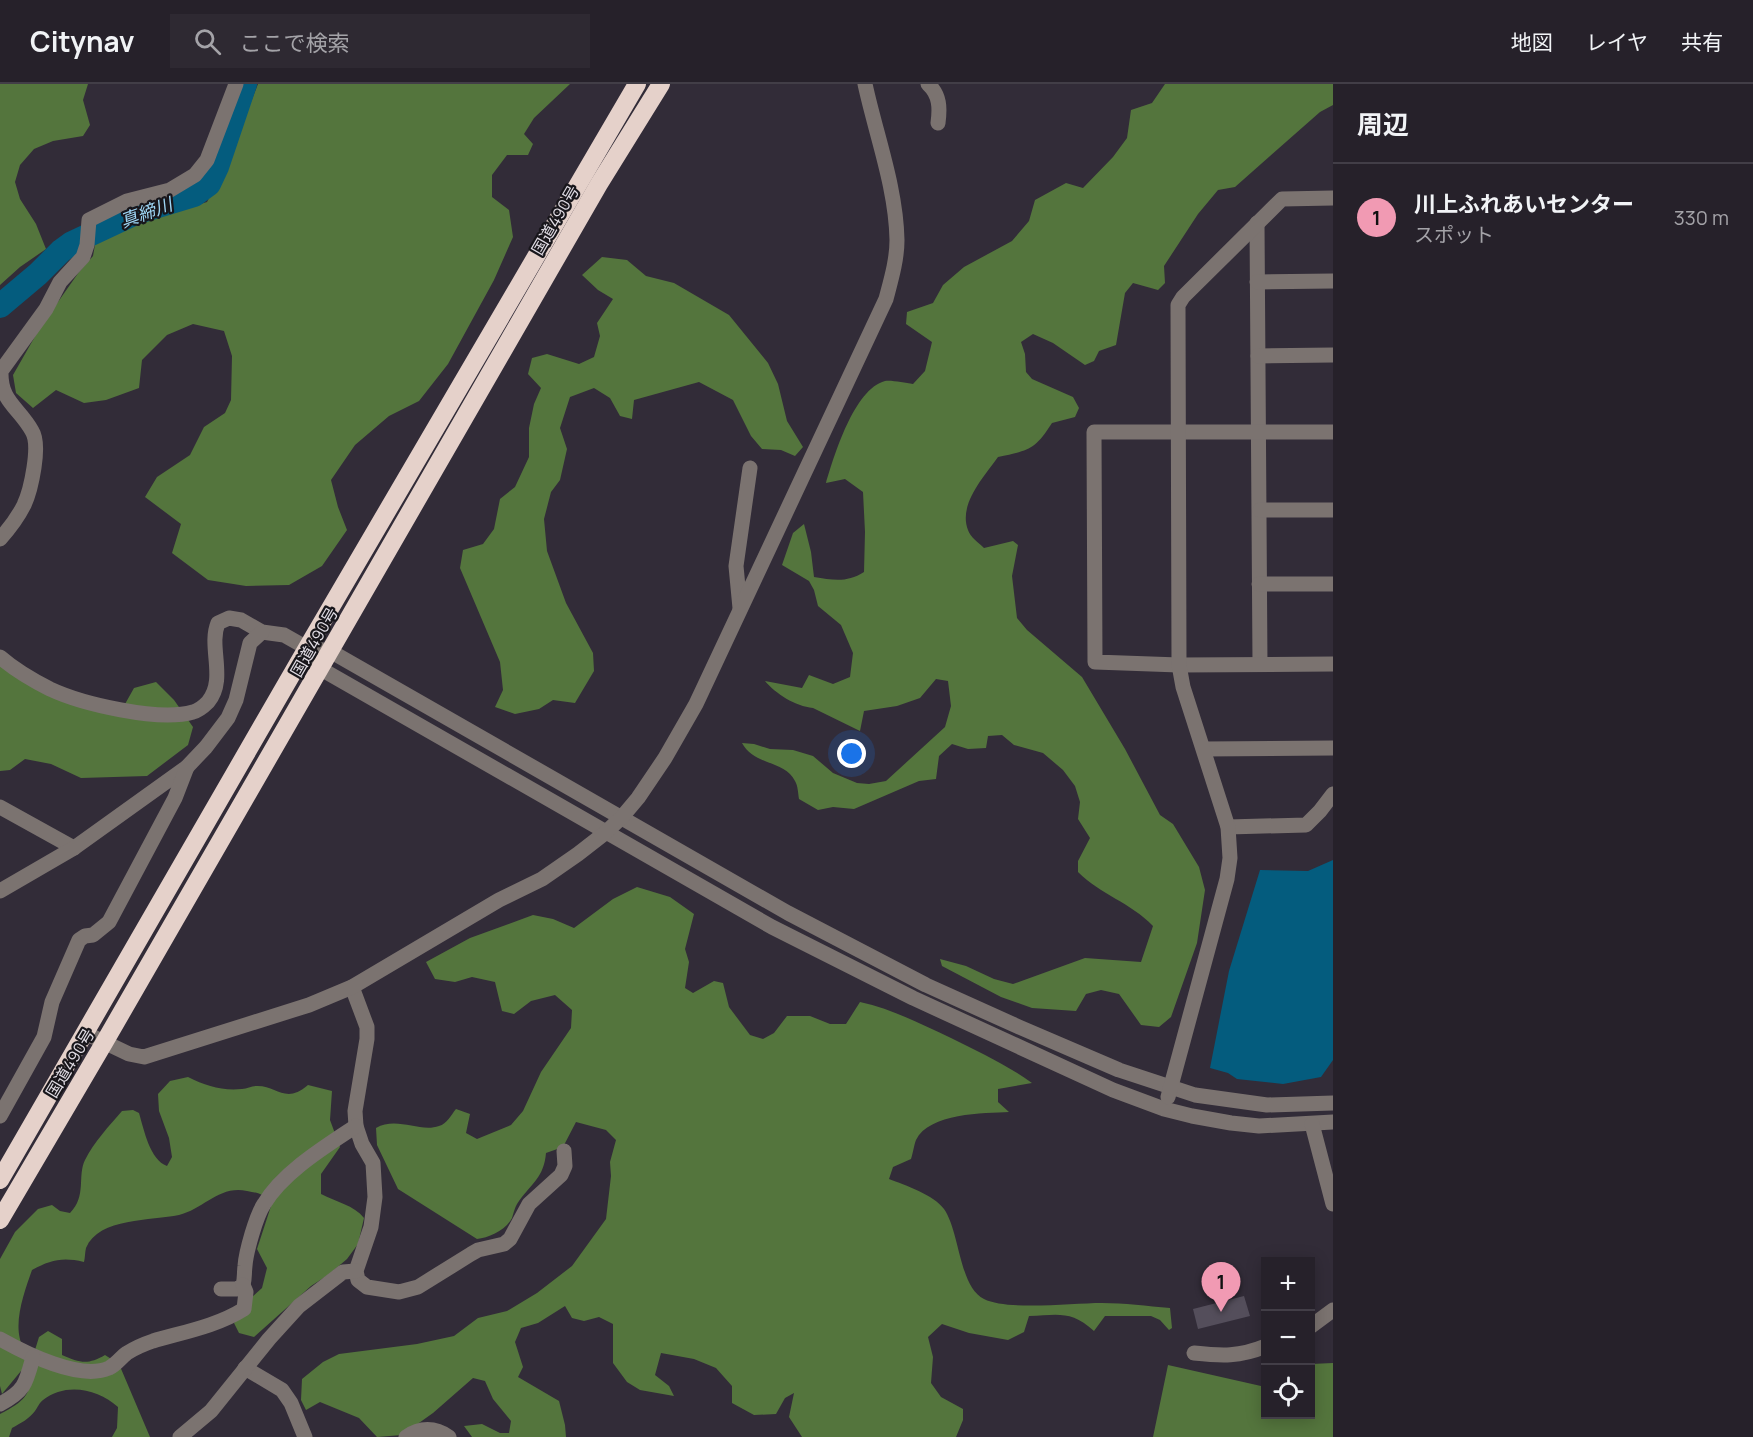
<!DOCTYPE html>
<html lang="ja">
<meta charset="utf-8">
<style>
body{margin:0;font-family:Manrope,"Noto Sans JP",sans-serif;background:#2e2932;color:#f1f3f6}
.controls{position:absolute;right:18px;bottom:18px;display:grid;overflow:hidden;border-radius:0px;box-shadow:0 3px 15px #0003}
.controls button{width:54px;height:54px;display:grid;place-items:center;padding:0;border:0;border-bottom:2px solid #423e47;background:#26212a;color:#f1f3f6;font:30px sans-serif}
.you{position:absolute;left:852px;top:670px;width:21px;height:21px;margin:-15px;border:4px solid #fff;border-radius:50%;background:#1a73e8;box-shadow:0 0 0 9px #1a73e833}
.badge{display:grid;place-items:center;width:39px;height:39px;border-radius:50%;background:#f19ab3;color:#111;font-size:20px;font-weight:700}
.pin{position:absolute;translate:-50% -50px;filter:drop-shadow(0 2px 3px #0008)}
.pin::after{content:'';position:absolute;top:32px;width:21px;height:18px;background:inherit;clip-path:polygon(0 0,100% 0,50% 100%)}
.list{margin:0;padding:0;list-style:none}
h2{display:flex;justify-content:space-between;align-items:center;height:78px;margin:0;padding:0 24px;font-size:26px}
h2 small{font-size:20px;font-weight:400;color:#a4a3a8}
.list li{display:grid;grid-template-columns:39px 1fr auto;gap:18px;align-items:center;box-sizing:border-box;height:108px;padding:0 24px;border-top:2px solid #423e47}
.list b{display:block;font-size:22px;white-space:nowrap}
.list p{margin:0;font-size:20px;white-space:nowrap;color:#a4a3a8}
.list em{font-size:20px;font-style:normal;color:#a4a3a8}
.icon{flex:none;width:33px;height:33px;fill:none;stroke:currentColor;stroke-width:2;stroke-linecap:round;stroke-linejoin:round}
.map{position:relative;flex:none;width:1333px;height:1353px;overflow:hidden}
header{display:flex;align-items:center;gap:36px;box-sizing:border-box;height:84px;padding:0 30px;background:#26212a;border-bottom:2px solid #423e47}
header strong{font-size:28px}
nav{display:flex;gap:33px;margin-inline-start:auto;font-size:21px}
.search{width:420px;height:54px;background:#2e2932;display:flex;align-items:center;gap:15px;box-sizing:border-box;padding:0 21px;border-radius:0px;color:#a4a3a8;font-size:22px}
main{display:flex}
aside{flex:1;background:#26212a}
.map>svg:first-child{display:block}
.forest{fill:#54753d}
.water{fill:#045c7e}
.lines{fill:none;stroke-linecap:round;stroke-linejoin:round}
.river{stroke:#045c7e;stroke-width:24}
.building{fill:#544e5b}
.minor{stroke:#7b7370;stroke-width:15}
.highway{stroke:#e5d1ca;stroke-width:18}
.labels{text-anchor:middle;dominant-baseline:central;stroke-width:4.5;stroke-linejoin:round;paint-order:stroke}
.street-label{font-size:16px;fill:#e1dde5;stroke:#18161b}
.water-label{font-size:18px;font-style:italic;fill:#9ed6f5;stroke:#18161b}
</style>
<header>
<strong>Citynav</strong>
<div class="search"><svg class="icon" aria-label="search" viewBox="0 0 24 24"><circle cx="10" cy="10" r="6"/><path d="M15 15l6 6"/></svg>ここで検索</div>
<nav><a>地図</a><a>レイヤ</a><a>共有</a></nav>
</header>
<main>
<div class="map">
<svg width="1333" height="1353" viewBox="0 0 1333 1353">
<rect width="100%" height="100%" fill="#322c38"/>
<g class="forest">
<path d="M 0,0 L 88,0 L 83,16 L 90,41 L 83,52 L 53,57 L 34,65 L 20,81 L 15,98 L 20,115 L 36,140 L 46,165 L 20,183 L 0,201 Z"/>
<path d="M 258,0 L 570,0 L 534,34 L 524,50 L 533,60 L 528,71 L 507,71 L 492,91 L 492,113 L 509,126 L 513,153 L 494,196 L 448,280 L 419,317 L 389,332 L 355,361 L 331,396 L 338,423 L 347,446 L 322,482 L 289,501 L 246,502 L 208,496 L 172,469 L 181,440 L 145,413 L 157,393 L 190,371 L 204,343 L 225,329 L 231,316 L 232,272 L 224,247 L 193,240 L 167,251 L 142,276 L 139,304 L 106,316 L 84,319 L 56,306 L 33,324 L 16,309 L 13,291 L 41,242 L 79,188 L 93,172 L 96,155 L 121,144 L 207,118 L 225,84 Z"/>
<path d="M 1165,0 L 1333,0 L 1333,21 L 1320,28 L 1235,103 L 1218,106 L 1198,130 L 1164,182 L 1165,199 L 1158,206 L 1133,199 L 1125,209 L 1116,261 L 1099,267 L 1094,277 L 1085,281 L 1053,259 L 1033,250 L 1021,258 L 1025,270 L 1026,288 L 1032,295 L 1073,313 L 1079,324 L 1075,333 L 1052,339 C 1034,367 1029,366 998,373 C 984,393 958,420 968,446 C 970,453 979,459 984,464 L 1013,457 L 1018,461 L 1012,492 L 1017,534 L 1027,546 L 1082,593 L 1125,665 L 1160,731 L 1173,740 L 1199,783 L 1205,806 L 1197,859 L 1171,933 L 1159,943 L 1141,941 L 1119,910 L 1101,906 L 1086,910 L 1076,927 L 1032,924 L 1001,913 L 942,882 L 940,875 L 966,882 L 994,895 L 1013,900 L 1085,874 L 1141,878 L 1153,842 C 1131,819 1100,810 1078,788 L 1078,777 L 1090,754 L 1078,735 L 1080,718 L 1075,702 L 1063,686 L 1043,669 L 1014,661 L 1002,651 L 988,652 L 986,664 L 968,665 L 952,660 L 939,672 L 936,695 L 919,697 L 854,725 L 833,723 L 818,726 L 799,715 C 798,709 798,702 795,697 C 785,676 754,682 742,659 L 754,660 L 770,665 L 793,666 L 813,672 L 833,689 L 857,699 L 869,700 L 886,697 L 945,643 L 951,622 L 948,597 L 936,595 L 920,614 L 897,622 L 864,627 L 860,647 L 813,624 C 795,622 776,610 765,597 L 802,604 L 809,591 L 833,600 L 850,593 L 853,569 L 841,541 L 818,522 L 814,506 L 809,497 L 782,481 L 793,449 L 804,440 L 811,468 L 814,493 C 833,496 847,499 864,488 L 865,448 L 863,408 L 845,395 L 826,399 C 834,372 854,305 885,297 C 892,296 905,299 913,300 L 925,287 L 932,258 L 906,240 L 907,228 L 933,219 L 943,201 L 964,183 L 1012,157 L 1029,137 L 1035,116 L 1066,99 L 1083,104 L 1113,73 L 1127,54 L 1131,26 L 1152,19 Z"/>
<path d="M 602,173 L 627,176 L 646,192 L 674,199 L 729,231 L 768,279 L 778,300 L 787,337 L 803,363 L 795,372 L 781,366 L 762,365 L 751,352 L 733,316 L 699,298 L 634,316 L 632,335 L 620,332 L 610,314 L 594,304 L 570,313 L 560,344 L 567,365 L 560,396 L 551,408 L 544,435 L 547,467 L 566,519 L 593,569 L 594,587 L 575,619 L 553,616 L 539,625 L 515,630 L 495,623 L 503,606 L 500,578 L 460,484 L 463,466 L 483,460 L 494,445 L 500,415 L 515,403 L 529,373 L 529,344 L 534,320 L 541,304 L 528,290 L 532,274 L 547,270 L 579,280 L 594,273 L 600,252 L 597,239 L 613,215 L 598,206 L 582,191 Z"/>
<path d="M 0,579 L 120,629 L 134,604 L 156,598 L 174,616 L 193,643 L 188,661 L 147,692 L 81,694 L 51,680 L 25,675 L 10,686 L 0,687 Z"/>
<path d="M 637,803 L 670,813 L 694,830 L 685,865 L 689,878 L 685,904 L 693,909 L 714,897 L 723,899 L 729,923 L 750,951 L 763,955 L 774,949 L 787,932 L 810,932 L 830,940 L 846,940 L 860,918 C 892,925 921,940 951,954 C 979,968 1007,981 1032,999 L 998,1005 L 998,1018 L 1009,1028 C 984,1029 929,1029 916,1056 C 914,1061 913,1069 911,1075 L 893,1083 L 889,1095 C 905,1101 934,1111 944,1125 C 960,1148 959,1203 984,1215 C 1008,1227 1072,1219 1102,1219 C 1124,1219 1147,1222 1170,1224 L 1172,1244 L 1169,1246 L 1160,1236 L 1151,1232 L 1105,1232 L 1094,1247 C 1071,1226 1058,1231 1029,1232 L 1024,1248 L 1008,1256 L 969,1249 L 942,1240 L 928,1253 L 933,1273 L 931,1299 L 941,1313 L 963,1325 L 963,1336 L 956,1353 L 802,1353 L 789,1333 L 794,1309 L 785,1314 L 776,1330 L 754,1331 L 732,1319 L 732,1302 L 716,1284 L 694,1275 L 661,1269 L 655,1291 L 669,1302 L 674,1312 L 640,1306 L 627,1298 L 613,1279 L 613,1240 L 599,1233 L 584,1237 L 572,1234 L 565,1222 L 538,1239 L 521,1244 L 515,1258 L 523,1283 L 518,1293 L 559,1317 L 565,1341 L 566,1353 L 472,1353 L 464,1342 L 482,1340 L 500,1349 L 509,1349 L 511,1337 L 493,1315 L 485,1297 L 473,1294 L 433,1329 L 402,1351 L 377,1353 L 359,1334 L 320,1318 L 306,1326 L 301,1316 L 302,1295 L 323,1278 L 339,1270 L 417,1260 L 454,1252 L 478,1234 L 507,1227 L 537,1209 L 572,1182 L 606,1135 L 611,1092 L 610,1078 L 616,1056 L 606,1046 L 576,1038 L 563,1063 L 546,1069 C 544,1093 532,1099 519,1117 C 515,1122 514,1128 512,1134 C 506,1146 489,1154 477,1155 L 398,1105 L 377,1061 L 376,1044 C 397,1032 420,1049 439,1042 C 447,1040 451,1031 456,1025 L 470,1030 L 466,1049 L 477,1055 L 511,1041 L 523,1027 L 541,988 L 571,944 L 572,926 L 555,911 L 531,917 L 514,930 L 502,927 L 495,898 L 472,893 L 455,898 L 435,895 L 426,878 L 470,854 L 533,831 L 553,835 L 574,844 L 613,815 Z"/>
<path d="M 188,993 C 206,1002 222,1007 242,1005 C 247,1005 251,1002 256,1002 C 277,1001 285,1021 308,1001 L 332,1007 L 330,1036 L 340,1063 L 321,1090 L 321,1110 C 336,1118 354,1121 364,1134 L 358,1160 L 347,1175 L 328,1191 L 311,1202 L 254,1253 L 239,1249 L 234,1239 L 252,1213 L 262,1204 L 267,1184 L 257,1165 L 272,1119 C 264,1110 258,1109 247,1107 C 219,1101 204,1125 179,1131 C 152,1137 99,1133 86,1164 C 85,1168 85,1174 84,1178 C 62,1173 51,1176 32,1186 C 24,1209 11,1243 24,1265 L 35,1266 L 39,1253 L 48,1247 L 62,1255 L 62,1271 C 80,1279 88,1281 105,1271 L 119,1280 L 150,1353 L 112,1353 L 117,1344 L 118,1323 C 98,1305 66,1298 43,1316 C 39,1319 38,1323 35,1327 C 29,1335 21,1339 12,1344 L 9,1353 L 0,1353 L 0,1330 C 25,1317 30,1312 33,1284 L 21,1287 L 2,1310 L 0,1302 L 0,1175 L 15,1148 L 38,1125 L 52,1121 L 60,1127 L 70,1129 C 87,1112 77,1092 85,1076 C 94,1058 109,1042 122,1027 L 133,1026 L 139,1029 C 144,1046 150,1076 167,1082 L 172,1073 L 169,1054 L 159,1027 L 158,1010 L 170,997 Z"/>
<path d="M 1333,1279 L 1333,1353 L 1153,1353 L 1168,1281 L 1261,1302 L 1265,1300 L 1266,1330 L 1310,1330 L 1311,1280 Z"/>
</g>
<path class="water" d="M 1333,776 L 1333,976 L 1321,993 L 1283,1000 L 1237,995 L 1228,989 L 1210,984 L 1229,887 L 1260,786 L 1308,787 Z"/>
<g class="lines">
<path class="river" d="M 0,222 L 38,190 L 61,167 L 72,159 L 138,128 L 194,111 L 209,100 L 217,83 L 245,0"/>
</g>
<path class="building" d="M 1244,1212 L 1250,1232 L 1198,1245 L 1193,1225 Z"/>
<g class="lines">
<g class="minor">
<path d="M 928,0 C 940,11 940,24 938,39"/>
<path d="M 1257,139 L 1260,580"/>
<path d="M 1257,198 L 1333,197"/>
<path d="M 1258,272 L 1333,271"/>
<path d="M 1333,348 L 1094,348 L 1095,578 L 1179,581 L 1333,580"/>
<path d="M 1260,426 L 1333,426"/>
<path d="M 0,455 C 9,445 18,433 24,421 C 31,406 41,361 32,347 C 19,323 0,318 1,287 L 46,225 L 60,198 L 83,173 L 87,161 L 89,136 L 127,117 L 170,106 L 195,91 L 207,76 L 236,0"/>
<path d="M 1259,500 L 1333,500"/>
<path d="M 740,524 L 736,482 L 750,384"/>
<path d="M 0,573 C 15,586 32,596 50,605 C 82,620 159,638 193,628 C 197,627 204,622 208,618 C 227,595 208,563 218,539 L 229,534 L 241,536 L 262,548 L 284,551 L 307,564 L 330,567 L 788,829 L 926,901 L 1019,943 L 1119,986 L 1195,1011 L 1267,1021 L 1333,1019"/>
<path d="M 314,574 L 321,585 L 772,843 L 913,914 L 1113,1006 L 1164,1025 L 1192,1032 L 1231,1039 L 1259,1042 L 1333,1038"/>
<path d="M 1204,665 L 1333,664"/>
<path d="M 0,723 L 74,764"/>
<path d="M 1228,743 L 1306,741 L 1320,727 L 1333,710"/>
<path d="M 0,807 L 74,764 L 187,683 L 206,663 L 228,634 L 236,616 L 250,559 L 262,548"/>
<path d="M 352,903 L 367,943 L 367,955 L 355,1027 L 356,1042 L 362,1060 L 373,1079 L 375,1113 L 371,1143 L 356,1187 L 358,1196 L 367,1203 L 399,1208 L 418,1203 L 471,1170 L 478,1166 L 504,1160 L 510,1155 L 529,1120 L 561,1091 L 565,1082 L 564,1067"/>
<path d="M 85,949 L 129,970 L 144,973 L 309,921 L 352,903 L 499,816 L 542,795 L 578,770 L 605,749 L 622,733 L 638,714 L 665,674 L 696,620 L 886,215 C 891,196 897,176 897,156 C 896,103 876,51 865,0"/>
<path d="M 1168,1013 L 1227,795 L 1230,774 L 1228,743 L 1183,603 L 1179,581 L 1178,221 L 1183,213 L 1282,115 L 1333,114"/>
<path d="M 0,1032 L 44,953 L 52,918 L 79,856 L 85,852 L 93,851 L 109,838 L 175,714 L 187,683"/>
<path d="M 1312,1040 L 1333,1120"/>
<path d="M 221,1205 L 237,1205 L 243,1201 C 245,1194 244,1189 245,1182 C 246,1168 256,1132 264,1120 C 283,1088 326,1062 356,1042"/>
<path d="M 1310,1243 L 1333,1226"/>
<path d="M 0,1255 C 25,1269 80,1297 109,1284 C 117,1280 121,1273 127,1269 C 135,1264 144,1260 153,1257 C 184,1248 217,1242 244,1225 L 246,1208 L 243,1201"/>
<path d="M 1194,1269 C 1222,1272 1239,1273 1266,1262"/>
<path d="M 245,1284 L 282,1306 L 291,1319 L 305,1353"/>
<path d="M 0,1320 C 25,1307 26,1299 33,1273"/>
<path d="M 180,1353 L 211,1327 L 269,1255 L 299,1222 L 343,1188 L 356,1187"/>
<path d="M 406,1353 C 420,1343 435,1343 449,1353"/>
</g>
<g class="highway">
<path d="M 0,1096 L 307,564 L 637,0"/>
<path d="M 0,1136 L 104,959 L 599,100 L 661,0"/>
</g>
</g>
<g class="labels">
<g class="street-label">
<text transform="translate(555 136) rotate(-60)">国道490号</text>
<text transform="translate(314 558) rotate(-60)">国道490号</text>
<text transform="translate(70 979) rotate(-59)">国道490号</text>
</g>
<g class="water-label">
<text transform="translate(146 128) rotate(-20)">真締川</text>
</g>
</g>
</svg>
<div class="controls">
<button>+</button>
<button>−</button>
<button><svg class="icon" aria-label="locate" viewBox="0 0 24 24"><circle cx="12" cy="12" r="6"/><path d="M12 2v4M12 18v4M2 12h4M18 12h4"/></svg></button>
</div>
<div class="you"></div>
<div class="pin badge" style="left:1221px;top:1228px">1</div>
</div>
<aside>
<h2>周辺<small></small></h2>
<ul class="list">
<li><span class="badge">1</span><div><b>川上ふれあいセンター</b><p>スポット</p></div><em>330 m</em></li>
</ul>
</aside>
</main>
